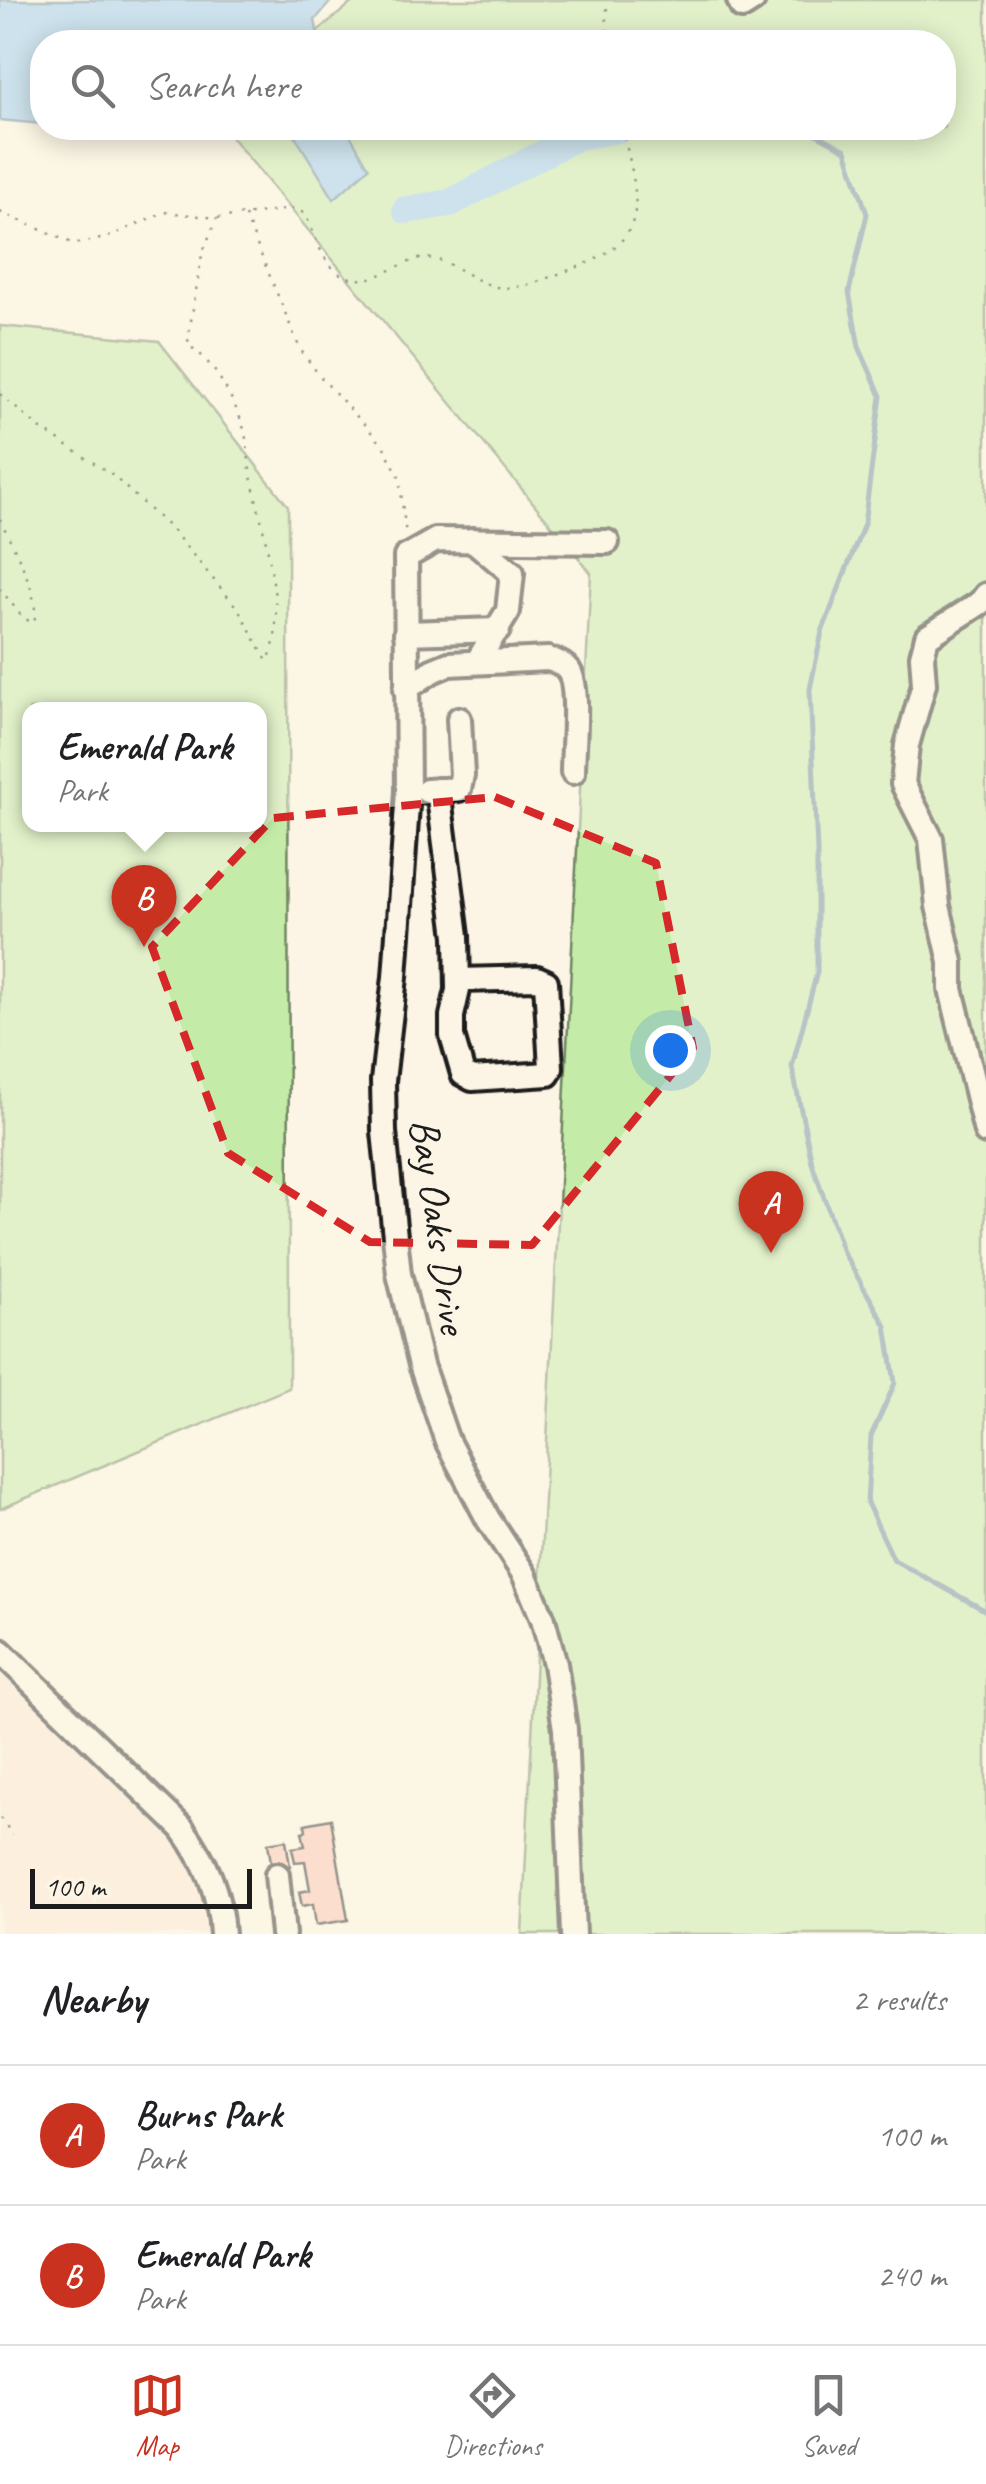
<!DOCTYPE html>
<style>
body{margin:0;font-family:Caveat,sans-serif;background:#f6f6f6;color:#202124}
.scale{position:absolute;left:30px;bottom:25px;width:222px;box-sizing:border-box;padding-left:10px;border:5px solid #1c1c1c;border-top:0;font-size:28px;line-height:35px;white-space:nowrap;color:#1c1c1c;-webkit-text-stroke:8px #fcf5e5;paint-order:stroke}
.you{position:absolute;left:670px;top:1050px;width:35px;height:35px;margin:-25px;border:8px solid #fff;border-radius:50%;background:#1a73e8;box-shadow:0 0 0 15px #1a73e833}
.badge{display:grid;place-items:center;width:65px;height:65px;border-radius:50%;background:#c8321e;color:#fff;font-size:32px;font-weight:700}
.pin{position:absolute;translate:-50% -82px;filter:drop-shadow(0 2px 5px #0008)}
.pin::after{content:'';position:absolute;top:52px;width:35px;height:30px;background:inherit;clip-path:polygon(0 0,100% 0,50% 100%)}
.popup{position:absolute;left:22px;top:702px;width:245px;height:130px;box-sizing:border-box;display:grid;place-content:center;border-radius:20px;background:#fff;filter:drop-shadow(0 2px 8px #0005);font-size:32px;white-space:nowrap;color:#757577}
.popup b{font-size:38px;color:#202124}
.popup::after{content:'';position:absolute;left:50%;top:100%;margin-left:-20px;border:20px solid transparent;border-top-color:#fff}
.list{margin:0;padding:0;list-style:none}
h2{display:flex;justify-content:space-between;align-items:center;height:130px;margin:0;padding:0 40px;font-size:42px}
h2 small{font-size:32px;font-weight:400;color:#757577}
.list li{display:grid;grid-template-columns:65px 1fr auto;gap:30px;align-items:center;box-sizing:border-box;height:140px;padding:0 40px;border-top:2px solid #e0e0e0}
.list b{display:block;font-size:38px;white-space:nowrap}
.list p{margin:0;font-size:32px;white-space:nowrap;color:#757577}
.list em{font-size:32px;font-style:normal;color:#757577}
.icon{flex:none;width:55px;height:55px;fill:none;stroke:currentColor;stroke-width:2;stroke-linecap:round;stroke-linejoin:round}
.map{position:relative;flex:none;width:986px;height:1934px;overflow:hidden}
.search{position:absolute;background:#fff;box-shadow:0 5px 25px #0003;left:30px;right:30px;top:30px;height:110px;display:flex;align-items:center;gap:25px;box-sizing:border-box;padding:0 35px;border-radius:40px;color:#757577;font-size:38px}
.sheet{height:410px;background:#fff}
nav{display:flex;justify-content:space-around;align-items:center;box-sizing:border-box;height:140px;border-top:2px solid #e0e0e0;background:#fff;font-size:28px;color:#757577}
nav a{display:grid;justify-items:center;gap:5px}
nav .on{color:#c8321e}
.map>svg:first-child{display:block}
.built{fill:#fce6d5}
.green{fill:#c4eca8;stroke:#708462;stroke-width:2.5;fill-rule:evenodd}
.water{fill:#96cbf4;stroke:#65859e;stroke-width:2.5}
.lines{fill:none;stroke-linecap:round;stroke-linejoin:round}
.stream{stroke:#65859e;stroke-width:5}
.river{stroke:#96cbf4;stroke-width:28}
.building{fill:#fbc2b1;stroke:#1c1c1c;stroke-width:2.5}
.minor-casing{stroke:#1c1c1c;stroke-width:30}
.path{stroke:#1c1c1c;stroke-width:2.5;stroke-dasharray:2.5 8;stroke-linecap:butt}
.minor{stroke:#fcf5e5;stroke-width:22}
.marked{fill:none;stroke:#d62828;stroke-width:8;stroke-dasharray:20 12;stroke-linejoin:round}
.labels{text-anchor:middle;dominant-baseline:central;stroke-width:8;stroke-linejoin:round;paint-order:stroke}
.street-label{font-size:42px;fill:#1c1c1c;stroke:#fcf5e5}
</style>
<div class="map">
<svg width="986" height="1934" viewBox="0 0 986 1934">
<rect width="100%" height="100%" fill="#fcf5e5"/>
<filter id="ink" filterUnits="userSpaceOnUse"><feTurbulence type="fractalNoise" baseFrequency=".01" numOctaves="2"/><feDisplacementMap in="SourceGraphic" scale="20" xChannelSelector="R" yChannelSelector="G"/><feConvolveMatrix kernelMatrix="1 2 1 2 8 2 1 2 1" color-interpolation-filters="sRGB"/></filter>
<g filter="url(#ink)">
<path class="built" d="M 0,1673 L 194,1861 L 212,1934 L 0,1934 Z"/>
<g class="green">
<path d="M 355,0 L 986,0 L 986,1934 L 522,1934 L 591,573 L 224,128 L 944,128 L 944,42 L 305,42 Z"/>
<path d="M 0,326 L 159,341 L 288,506 L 289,1388 L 0,1509 ZM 29,710 L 259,710 L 259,824 L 29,824 Z"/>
</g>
<g class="water">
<path d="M 0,0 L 332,0 L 315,20 L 319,42 L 42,42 L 42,124 L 0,120 Z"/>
<path d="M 290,128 L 346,128 L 369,168 L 334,199 Z"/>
</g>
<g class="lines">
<path class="stream" d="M 805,128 L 846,150 L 867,214 L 849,292 L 859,347 L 881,396 L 864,524 L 822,632 L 810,689 L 817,852 L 817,972 L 792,1067 L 812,1163 L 843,1252 L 886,1326 L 895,1383 L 871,1436 L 867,1503 L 894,1560 L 986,1611"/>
<path class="river" d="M 406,210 L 450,203 L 575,137 L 622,128"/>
</g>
<g class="building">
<path d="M 331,1819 L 348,1920 L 316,1925 L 313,1904 L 302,1906 L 299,1892 L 310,1890 L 305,1861 L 295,1862 L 292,1848 L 305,1846 L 302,1832 L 306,1831 L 305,1824 Z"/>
<path d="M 286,1840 L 290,1866 L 272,1869 L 268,1843 Z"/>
</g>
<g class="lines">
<g class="minor-casing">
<g id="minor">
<path d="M 739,0 L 742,7 L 753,0"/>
<path d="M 473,540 L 512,573 L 508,611 L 477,662"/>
<path d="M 986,595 L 980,603 L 927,637 L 922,656 L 924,684 L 907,745 L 903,784 L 931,839 L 938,906 L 951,962 L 951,989 L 986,1132"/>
<path d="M 406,633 L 498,630"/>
<path d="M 406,689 L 432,671 L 449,664 L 548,659 C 556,661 564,664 569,671 C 580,689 573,749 573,772"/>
<path d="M 438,790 L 457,936 L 458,990 L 452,1016 L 452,1036 L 463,1074 L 472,1079 L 548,1074 L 551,1068 L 546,982 L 537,978 L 458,980"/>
<path d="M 427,791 L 459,789 L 462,775 L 459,719"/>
<path d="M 0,1651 L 182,1828 C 206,1861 220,1894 222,1934"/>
<path d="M 277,1875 L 283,1934"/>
<path d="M 573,1934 L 565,1729 L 555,1664 L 543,1619 L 524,1574 L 488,1519 L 447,1441 L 421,1365 L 399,1274 L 384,1132 L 383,1081 L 395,977 L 408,791 L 406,557 L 436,540 L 607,542"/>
</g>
</g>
<g class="path">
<path d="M 606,42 L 607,0"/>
<path d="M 0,212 L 74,244 L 106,238 L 165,212 L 217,218 L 293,209 L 304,213 C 316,233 321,267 345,276 C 377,290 403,253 434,259 C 456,264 475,282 497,287 C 520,291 543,279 564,272 C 653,242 641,207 622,128"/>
<path d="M 245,216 L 300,349 L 319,375 L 383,445 L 399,476 L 406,535"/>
<path d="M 0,394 L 38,427 L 111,474 L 173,531 L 239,610 L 267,661 C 291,624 260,519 251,476 C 248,458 248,440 242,423 C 233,398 212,359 189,346 L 188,339 L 202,254 L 217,218"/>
<path d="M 0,519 C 12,545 41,595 34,622 L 24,619 L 0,589"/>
<path d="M 0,1818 L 13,1835"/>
</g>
<use href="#minor" class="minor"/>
</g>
</g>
<path d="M0 0H986V1934H0ZM 495,797 L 656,863 L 693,1048 L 532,1245 L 370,1242 L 228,1153 L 152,947 L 273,818 Z" fill="#fcf5e5" fill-opacity=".55" fill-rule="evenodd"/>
<path class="marked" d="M 495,797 L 656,863 L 693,1048 L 532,1245 L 370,1242 L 228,1153 L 152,947 L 273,818 Z"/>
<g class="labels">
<g class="street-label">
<text transform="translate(439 1226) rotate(82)">Bay Oaks Drive</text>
</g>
</g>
</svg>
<div class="scale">100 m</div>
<div class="you"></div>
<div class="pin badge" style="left:771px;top:1253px">A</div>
<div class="pin badge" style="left:144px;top:947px">B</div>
<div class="popup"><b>Emerald Park</b>Park</div>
<div class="search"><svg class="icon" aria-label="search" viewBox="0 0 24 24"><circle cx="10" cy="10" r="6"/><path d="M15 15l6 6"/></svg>Search here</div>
</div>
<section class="sheet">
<h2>Nearby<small>2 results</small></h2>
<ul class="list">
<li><span class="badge">A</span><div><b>Burns Park</b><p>Park</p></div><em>100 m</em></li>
<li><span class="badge">B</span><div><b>Emerald Park</b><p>Park</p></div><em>240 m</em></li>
</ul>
</section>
<nav>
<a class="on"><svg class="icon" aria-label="map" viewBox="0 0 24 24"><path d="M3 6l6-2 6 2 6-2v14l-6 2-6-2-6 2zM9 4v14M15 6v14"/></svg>Map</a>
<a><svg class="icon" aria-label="directions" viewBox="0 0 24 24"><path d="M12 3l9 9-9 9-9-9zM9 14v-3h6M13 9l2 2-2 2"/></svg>Directions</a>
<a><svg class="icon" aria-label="saved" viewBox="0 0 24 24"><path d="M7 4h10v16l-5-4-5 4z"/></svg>Saved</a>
</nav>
